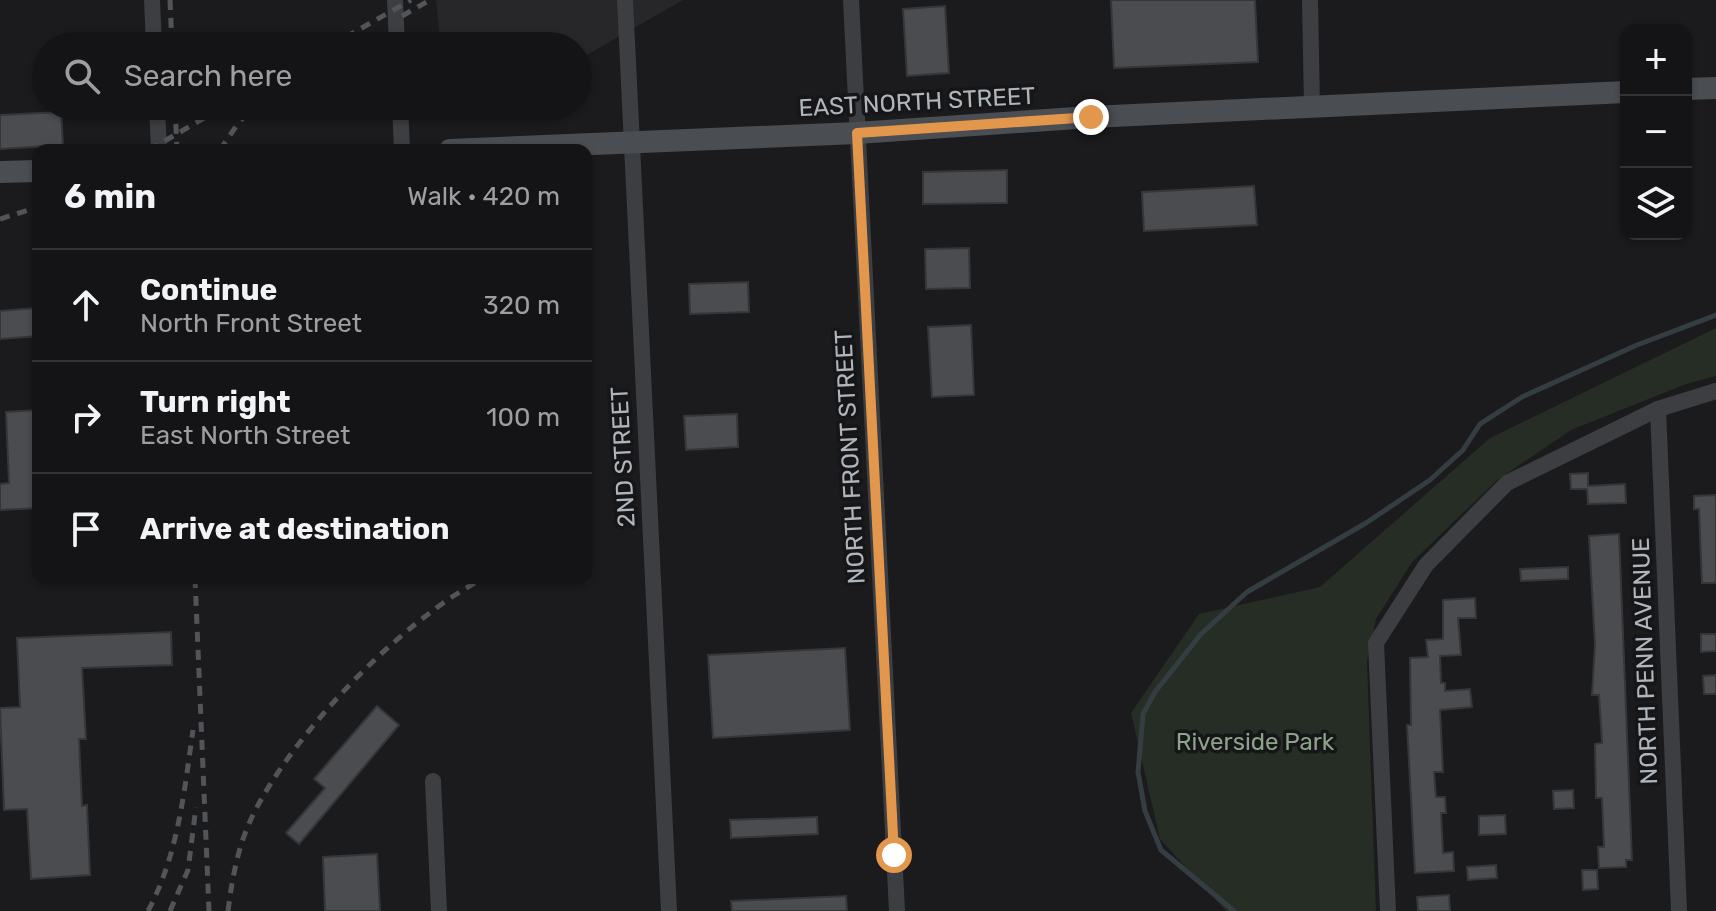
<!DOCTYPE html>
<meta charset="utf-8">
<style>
body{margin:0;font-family:Rubik,sans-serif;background:#1d1d1f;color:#f1f3f6}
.controls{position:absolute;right:24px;top:24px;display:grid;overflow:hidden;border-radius:16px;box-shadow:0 2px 6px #0004}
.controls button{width:72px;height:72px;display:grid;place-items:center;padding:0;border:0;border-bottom:2px solid #333335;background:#141416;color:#f1f3f6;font:40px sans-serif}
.stop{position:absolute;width:24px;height:24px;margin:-18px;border:6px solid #e3974d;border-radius:50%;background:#fff}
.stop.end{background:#e3974d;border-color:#fff;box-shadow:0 2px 8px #0008}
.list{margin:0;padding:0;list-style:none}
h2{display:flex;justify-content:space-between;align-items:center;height:104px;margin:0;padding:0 32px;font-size:34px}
h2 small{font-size:26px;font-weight:400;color:#9d9ea1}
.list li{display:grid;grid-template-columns:52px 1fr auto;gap:24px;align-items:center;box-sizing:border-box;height:112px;padding:0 32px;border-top:2px solid #333335}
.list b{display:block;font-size:30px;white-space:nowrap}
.list p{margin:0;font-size:26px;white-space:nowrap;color:#9d9ea1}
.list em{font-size:26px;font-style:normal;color:#9d9ea1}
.icon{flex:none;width:44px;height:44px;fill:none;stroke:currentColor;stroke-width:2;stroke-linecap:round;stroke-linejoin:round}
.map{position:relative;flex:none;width:1716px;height:911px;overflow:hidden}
.search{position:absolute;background:#141416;box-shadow:0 2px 6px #0004;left:32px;top:32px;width:560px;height:88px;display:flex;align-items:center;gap:20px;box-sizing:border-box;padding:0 28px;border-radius:44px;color:#9d9ea1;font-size:30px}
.panel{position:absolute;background:#141416;box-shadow:0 2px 6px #0004;left:32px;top:144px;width:560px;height:440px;border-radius:16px}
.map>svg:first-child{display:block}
.built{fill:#27272a}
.green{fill:#252d25}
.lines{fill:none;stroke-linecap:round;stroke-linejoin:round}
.stream{stroke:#343e42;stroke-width:5}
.building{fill:#4a4c4f;stroke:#353639;stroke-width:2}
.street{stroke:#3c3e42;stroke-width:16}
.secondary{stroke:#4a4d52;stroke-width:22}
.rail{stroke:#515458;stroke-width:5;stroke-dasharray:10 8;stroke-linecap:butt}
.route{stroke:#e3974d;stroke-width:10}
.labels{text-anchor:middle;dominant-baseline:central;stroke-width:7;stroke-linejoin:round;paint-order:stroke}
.street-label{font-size:24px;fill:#afb5bb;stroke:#161618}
.park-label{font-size:24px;fill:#8ba488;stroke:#161618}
</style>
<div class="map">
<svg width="1716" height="911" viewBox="0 0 1716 911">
<rect width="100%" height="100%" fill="#1b1b1d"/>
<path class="built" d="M 436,0 L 683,0 L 578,60 L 578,46 L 441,46 Z"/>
<path class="green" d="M 1716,328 L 1716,376 L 1686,384 L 1571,430 L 1496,481 L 1412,562 L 1376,619 L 1367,661 L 1376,911 L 1226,911 L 1160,839 L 1131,713 L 1199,614 L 1320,587 L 1490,438 Z"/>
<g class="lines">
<path class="stream" d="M 1234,911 L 1161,850 L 1145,811 L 1138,772 L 1143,714 L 1155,692 L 1201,634 L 1247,592 L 1366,523 L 1430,480 L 1463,450 L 1480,424 L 1522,397 L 1637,345 L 1716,315"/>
</g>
<g class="building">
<path d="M 1111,0 L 1255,0 L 1258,62 L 1114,68 Z"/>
<path d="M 945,6 L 949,73 L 907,76 L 903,9 Z"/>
<path d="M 61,112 L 63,145 L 0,149 L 0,115 Z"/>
<path d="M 1007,170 L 1007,203 L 923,204 L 923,172 Z"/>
<path d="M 1254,186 L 1257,225 L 1144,231 L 1142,192 Z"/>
<path d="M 969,248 L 970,288 L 926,289 L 925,249 Z"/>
<path d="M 748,282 L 749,312 L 690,314 L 689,284 Z"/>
<path d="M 36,308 L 38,336 L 0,339 L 0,311 Z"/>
<path d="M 971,325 L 974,395 L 932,397 L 928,327 Z"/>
<path d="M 38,410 L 38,508 L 0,510 L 0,484 L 9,483 L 6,412 Z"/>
<path d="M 737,414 L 738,447 L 686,450 L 684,416 Z"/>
<path d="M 1588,473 L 1588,486 L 1625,484 L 1626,503 L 1588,504 L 1587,489 L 1571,489 L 1570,474 Z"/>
<path d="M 1716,495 L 1716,583 L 1702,583 L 1699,509 L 1694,509 L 1694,496 Z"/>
<path d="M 1619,534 L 1632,860 L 1626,860 L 1626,867 L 1599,868 L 1598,847 L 1604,847 L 1602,798 L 1596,798 L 1595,744 L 1602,743 L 1599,695 L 1592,695 L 1595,645 L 1589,536 Z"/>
<path d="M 1568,567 L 1568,579 L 1521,581 L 1520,569 Z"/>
<path d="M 1475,598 L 1476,618 L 1458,618 L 1461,655 L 1440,656 L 1441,683 L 1445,683 L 1445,691 L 1470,689 L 1472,707 L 1440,710 L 1443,772 L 1434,772 L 1436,797 L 1445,797 L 1446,813 L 1441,813 L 1443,853 L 1453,852 L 1454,871 L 1415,873 L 1407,725 L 1411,725 L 1410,658 L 1428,657 L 1426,640 L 1443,639 L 1443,600 Z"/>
<path d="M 171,632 L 172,665 L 82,668 L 86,739 L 79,739 L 82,806 L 87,805 L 90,875 L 31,879 L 27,809 L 4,810 L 0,708 L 20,707 L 17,638 Z"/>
<path d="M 1701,634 L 1716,634 L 1716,651 L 1701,652 Z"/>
<path d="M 845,648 L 850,730 L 713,738 L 708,655 Z"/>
<path d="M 1716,675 L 1716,694 L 1704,694 L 1703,676 Z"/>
<path d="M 377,706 L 399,725 L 299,844 L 286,833 L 325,788 L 314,779 Z"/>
<path d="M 1573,790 L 1574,808 L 1554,809 L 1553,791 Z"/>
<path d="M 1505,815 L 1506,834 L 1479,835 L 1479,816 Z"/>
<path d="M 817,817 L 818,834 L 731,838 L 730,820 Z"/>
<path d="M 377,854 L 380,911 L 325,911 L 323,857 Z"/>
<path d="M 1496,865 L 1497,878 L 1468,880 L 1467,867 Z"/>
<path d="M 1582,870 L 1597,870 L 1598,889 L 1583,890 Z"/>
<path d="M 1449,895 L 1450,911 L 1418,911 L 1417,897 Z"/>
<path d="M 846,896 L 847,911 L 732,911 L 731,901 Z"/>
</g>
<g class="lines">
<g class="street">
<path d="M 152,0 L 154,46"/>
<path d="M 395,0 L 397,46"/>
<path d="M 625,0 L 669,911"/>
<path d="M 851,0 L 897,911"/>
<path d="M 1310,0 L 1312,107"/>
<path d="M 157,106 L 159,150"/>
<path d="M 400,106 L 402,150"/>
<path d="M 1658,409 L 1679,911"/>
<path d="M 433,781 L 439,911"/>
<path d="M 1388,911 L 1376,643 L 1426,565 L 1507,483 L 1658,409 L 1716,391"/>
</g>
<g class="secondary">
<path d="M 1686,89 L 1716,88"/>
<path d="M 450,150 L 857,133 L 1091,117 L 1626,92"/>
<path d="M 0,172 L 38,171"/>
</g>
<g class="rail">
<path d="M 170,0 L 172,46"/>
<path d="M 402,16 L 430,0"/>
<path d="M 330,46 L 411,0"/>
<path d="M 175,106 L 177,150"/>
<path d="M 149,150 L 225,106"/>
<path d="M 220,150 L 239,122 L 256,106"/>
<path d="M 0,219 L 38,207"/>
<path d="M 195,578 L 209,911"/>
<path d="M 148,911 C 178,855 184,793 193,730"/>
<path d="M 170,911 L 188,870 L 196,807"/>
<path d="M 228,911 C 232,879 238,846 252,817 C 292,734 402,620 484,578"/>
</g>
</g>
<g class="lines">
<path class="route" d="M 894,855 L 857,133 L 1091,117"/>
</g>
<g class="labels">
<g class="street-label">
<text transform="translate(917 102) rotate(-3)">EAST NORTH STREET</text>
<text transform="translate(623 457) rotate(-93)">2ND STREET</text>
<text transform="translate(850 457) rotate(-93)">NORTH FRONT STREET</text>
<text transform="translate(1645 661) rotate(-92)">NORTH PENN AVENUE</text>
</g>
<g class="park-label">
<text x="1255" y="742">Riverside Park</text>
</g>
</g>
</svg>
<div class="controls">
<button>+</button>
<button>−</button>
<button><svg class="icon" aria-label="layers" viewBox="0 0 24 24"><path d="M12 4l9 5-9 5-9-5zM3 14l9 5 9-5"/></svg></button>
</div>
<div class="stop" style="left:894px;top:855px"></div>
<div class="stop end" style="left:1091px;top:117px"></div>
<div class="search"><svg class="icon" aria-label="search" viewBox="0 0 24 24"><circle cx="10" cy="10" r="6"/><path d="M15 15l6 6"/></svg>Search here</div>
<section class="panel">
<h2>6 min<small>Walk · 420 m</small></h2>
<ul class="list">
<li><svg class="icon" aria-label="ahead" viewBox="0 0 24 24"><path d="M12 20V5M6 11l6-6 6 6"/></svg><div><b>Continue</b><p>North Front Street</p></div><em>320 m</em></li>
<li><svg class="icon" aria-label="right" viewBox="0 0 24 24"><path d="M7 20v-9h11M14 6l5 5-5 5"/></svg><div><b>Turn right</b><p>East North Street</p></div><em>100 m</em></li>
<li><svg class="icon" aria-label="arrive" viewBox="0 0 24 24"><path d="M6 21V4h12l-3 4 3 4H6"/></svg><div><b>Arrive at destination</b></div></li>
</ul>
</section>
</div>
